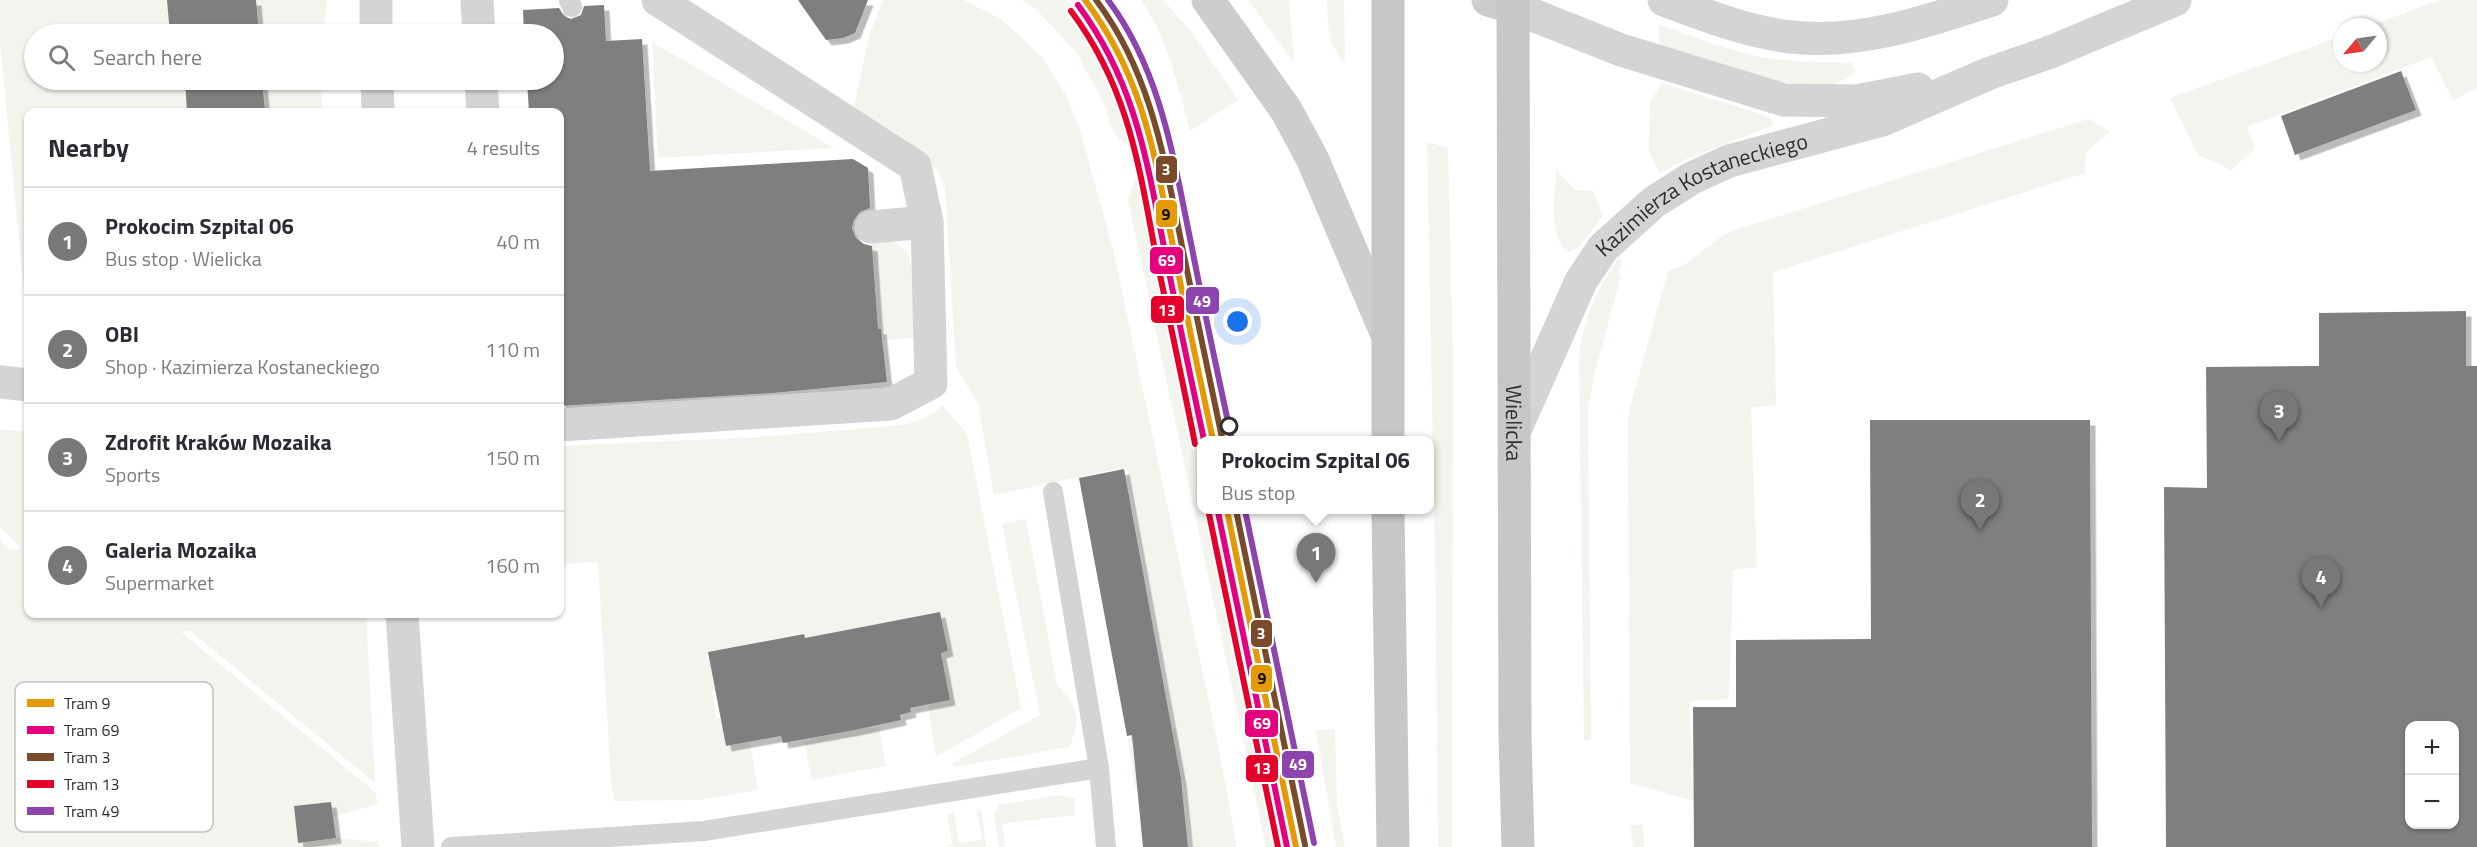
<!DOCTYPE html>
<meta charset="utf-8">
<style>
body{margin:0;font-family:"Titillium Web",sans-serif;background:#f2f2f3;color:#2b2b33}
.controls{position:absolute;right:18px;bottom:18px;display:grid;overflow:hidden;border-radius:12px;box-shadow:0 2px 4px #0004}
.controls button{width:54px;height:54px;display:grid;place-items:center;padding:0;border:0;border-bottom:2px solid #e1e1e2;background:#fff;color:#2b2b33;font:30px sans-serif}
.compass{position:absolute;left:2333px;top:18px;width:54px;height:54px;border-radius:50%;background:#fff;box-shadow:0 2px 4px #0004;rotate:241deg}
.you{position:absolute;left:1238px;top:322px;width:21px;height:21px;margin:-15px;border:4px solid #fff;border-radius:50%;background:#1a73e8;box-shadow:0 0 0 9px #1a73e833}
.badge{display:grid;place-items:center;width:39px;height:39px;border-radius:50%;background:#787878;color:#fff;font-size:20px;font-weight:700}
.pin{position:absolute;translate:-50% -50px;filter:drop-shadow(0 2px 3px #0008)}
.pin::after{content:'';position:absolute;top:32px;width:21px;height:18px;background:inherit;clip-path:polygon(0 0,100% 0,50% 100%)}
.popup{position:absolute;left:1197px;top:436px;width:237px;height:78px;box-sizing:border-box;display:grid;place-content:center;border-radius:12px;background:#fff;filter:drop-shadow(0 2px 4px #0005);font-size:20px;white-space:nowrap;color:#7c7c81}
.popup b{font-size:22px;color:#2b2b33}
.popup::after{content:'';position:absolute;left:50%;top:100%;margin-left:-12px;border:12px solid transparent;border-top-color:#fff}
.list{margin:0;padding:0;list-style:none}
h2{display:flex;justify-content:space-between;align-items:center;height:78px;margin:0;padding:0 24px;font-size:26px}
h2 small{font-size:20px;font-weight:400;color:#7c7c81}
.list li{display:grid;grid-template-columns:39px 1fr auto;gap:18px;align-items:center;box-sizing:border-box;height:108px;padding:0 24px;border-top:2px solid #e1e1e2}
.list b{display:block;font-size:22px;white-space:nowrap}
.list p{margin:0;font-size:20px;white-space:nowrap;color:#7c7c81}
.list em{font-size:20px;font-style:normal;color:#7c7c81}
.icon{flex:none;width:33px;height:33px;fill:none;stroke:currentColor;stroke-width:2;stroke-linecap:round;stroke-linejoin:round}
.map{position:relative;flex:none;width:2477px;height:847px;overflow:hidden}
.search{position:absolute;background:#fff;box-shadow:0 2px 4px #0004;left:24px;top:24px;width:540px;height:66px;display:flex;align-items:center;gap:15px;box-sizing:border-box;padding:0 21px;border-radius:33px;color:#7c7c81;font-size:22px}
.panel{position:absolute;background:#fff;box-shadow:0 2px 4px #0004;left:24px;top:108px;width:540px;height:510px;border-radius:12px}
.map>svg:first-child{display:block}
.green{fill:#f1f5ed}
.building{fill:#7f7f7f;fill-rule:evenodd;filter:url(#shadow)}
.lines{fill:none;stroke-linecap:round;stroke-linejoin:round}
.lane{stroke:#d4d4d4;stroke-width:20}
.street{stroke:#d4d4d4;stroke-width:33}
.secondary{stroke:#cdcdcd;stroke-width:33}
.primary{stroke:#c7c7c7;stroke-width:33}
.tram-1-casing{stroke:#fff;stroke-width:10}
.tram-2-casing{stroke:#fff;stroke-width:10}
.tram-3-casing{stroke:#fff;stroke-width:10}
.tram-4-casing{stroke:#fff;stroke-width:10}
.tram-5-casing{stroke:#fff;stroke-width:10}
.tram-1{stroke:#e39a05;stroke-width:6}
.tram-2{stroke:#e5007d;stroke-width:6}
.tram-3{stroke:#7a4b2a;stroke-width:6}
.tram-4{stroke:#e4002b;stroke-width:6}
.tram-5{stroke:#8e44ad;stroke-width:6}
.stop-dot{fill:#fff;stroke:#2f2f2f;stroke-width:3}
.labels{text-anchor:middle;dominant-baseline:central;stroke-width:6;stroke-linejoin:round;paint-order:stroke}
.street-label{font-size:22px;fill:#2f2f2f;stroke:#fff}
.key{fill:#fff;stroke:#c1c1c1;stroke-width:1.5}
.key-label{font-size:16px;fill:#2f2f2f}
.line-badge{stroke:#fff;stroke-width:2}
.badge-label{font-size:16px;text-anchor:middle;font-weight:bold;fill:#fff}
.pale-badge-label{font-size:16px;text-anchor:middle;font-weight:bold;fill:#111}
</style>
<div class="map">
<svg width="2477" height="847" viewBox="0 0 2477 847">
<defs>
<filter id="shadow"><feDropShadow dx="5.5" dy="5.5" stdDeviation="0" flood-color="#0004"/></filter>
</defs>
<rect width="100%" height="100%" fill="#fff"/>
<g class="green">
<path d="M 0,0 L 327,0 L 324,34 L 34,34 L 34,80 L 321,80 L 322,112 L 28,112 L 28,335 L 0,41 Z"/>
<path d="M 883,0 L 963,0 L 1001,19 L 1042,57 L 1066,95 L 1080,130 L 1113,249 L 1217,740 L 1237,847 L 1192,847 L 1184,780 L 1135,787 L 1128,739 L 1176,728 L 1127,467 L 994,495 L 978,404 L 956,367 L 945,186 C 929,148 887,129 854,107 L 869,37 Z"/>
<path d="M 1022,0 L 1067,0 C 1080,14 1095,31 1104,48 C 1120,79 1127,113 1134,146 L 1123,142 L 1113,132 L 1104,103 L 1076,52 L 1037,10 Z"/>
<path d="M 1141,0 L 1163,0 L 1191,31 L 1238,100 L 1190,131 C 1178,86 1168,37 1141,0 Z"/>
<path d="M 1248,0 L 1289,0 L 1294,62 Z"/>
<path d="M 1327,0 L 1344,0 L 1345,62 C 1327,47 1328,21 1327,0 Z"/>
<path d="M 2441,0 L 2477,0 L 2477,88 L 2453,100 L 2431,57 L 2246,127 L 2255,148 L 2232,170 L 2198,155 L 2170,98 L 2342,36 L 2342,63 L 2378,63 L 2378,27 L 2366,27 Z"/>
<path d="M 1658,24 L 1712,44 L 1760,57 L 1793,61 L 1852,63 L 1856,71 C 1850,75 1844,81 1836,83 C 1793,95 1703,60 1660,46 Z"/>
<path d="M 652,42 L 834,148 L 658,158 Z"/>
<path d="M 1662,83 L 1769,117 L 1773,122 L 1772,126 L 1686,159 L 1660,173 L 1649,152 L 1650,102 Z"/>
<path d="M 2088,119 L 2110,132 L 2086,152 L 2085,173 L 1773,272 L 1776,405 L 1751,408 L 1757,567 L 1733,570 L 1729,699 L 1689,701 L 1694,801 L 1630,783 L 1628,415 L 1668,271 L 1683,266 L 1726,233 Z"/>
<path d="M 1427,142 L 1448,148 L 1453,362 L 1452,847 L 1438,847 L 1436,610 Z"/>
<path d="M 1556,170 L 1575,190 L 1593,191 L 1603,216 L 1578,248 L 1569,252 C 1546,235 1556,196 1556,170 Z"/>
<path d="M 1141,174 L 1202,468 L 1202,510 L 1211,510 L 1278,847 L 1266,847 L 1128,200 L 1134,183 Z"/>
<path d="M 894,241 L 908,253 L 911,265 L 916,338 L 883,340 L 881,329 L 819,334 L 816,284 L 875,281 L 872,243 Z"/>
<path d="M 1620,256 L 1622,264 L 1617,272 L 1621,276 L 1594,376 L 1588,408 L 1591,740 L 1584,740 L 1579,357 C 1584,316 1597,290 1620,256 Z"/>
<path d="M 942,405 L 967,434 L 1021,708 L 936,757 L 928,705 L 950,700 L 941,653 L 948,651 L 940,612 L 805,638 L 804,633 L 770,640 L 770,644 L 708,652 L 715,691 L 712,692 L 716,718 L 720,718 L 726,746 L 750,742 L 758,790 L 698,800 L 615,801 L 611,781 L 598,562 L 560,564 L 560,446 L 758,437 L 903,425 C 917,421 933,417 942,405 Z"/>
<path d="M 0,429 L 28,432 L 28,614 L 366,614 L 375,783 L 189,630 L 181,632 L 375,792 L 378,804 L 333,817 L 331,802 L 294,806 L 298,842 L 336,838 L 378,842 L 378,847 L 0,847 L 0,541 L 10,550 L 21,548 L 0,527 Z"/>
<path d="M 1026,519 L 1057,685 C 1080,710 1080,715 1070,747 L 954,767 L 953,763 L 1040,715 L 1002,524 Z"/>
<path d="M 870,719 L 871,728 L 879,727 L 886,766 L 812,780 L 804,741 L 812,740 L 810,732 Z"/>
<path d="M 1335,729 L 1337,807 L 1345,847 L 1336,847 L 1316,730 Z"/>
<path d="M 1060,795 L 1075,799 L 1075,815 L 1002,824 L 1005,847 L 999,847 L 994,814 L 999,805 Z"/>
<path d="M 977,809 L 981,809 L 986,847 L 946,847 L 953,846 L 947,815 L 954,813 L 959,843 L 982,839 Z"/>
<path d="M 1643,824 L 1644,847 L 1633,847 L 1630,826 Z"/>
</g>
<g class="building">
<path d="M 167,0 L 256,0 L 259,34 L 170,34 Z"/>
<path d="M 798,0 L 868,0 L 855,33 L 843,38 L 826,40 Z"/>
<path d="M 604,5 L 606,41 L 642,39 L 650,171 L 853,159 L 868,168 L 870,208 L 860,212 L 854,220 L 852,228 L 856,238 L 864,244 L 872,246 L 878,329 L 881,329 L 887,382 L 773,393 L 560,406 L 560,112 L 529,112 L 527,80 L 554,80 L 554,34 L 524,34 L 523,10 L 559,8 L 564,16 L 571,19 L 581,15 L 584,6 Z"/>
<path d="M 2401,71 L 2416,110 L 2295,155 L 2281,116 Z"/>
<path d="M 185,80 L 262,80 L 265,112 L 187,112 Z"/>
<path d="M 2466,311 L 2466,366 L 2477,366 L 2477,847 L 2166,847 L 2164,487 L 2207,488 L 2206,367 L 2319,366 L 2319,313 ZM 2409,726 L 2454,726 L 2454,825 L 2409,825 Z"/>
<path d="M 1870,420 L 2090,420 L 2092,847 L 1694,847 L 1693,707 L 1736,707 L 1736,640 L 1871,639 Z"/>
<path d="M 1124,469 L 1181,779 L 1188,847 L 1143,847 L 1132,735 L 1127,736 L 1079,478 Z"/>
<path d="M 940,612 L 948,651 L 941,653 L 950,700 L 910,708 L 911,712 L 900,715 L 901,720 L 855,730 L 783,743 L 781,736 L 726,746 L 708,652 L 804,634 L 805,638 Z"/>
<path d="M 331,802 L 336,838 L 298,843 L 294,806 Z"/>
</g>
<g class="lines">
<g class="lane">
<path d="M 569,0 L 572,7"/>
<path d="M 1053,492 L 1099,768 L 1106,847"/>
<path d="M 451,847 L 704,831 L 1099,768"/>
</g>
<g class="street">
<path d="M 376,0 L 376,34"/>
<path d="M 477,0 L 479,34"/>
<path d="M 658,0 L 915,166 L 927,222"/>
<path d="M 1664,0 C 1705,15 1747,32 1791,37 C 1860,45 1928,21 1992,0"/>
<path d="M 1513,7 L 1621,50 L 1784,100 L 1857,101 L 1918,89"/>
<path d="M 377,80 L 378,112"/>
<path d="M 481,80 L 483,112"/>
<path d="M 0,382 L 28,385"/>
<path d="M 560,425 L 891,404 L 931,383 L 927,222 L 871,227"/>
<path id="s1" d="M 1516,428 L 1581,281 L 1603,248 L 1654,202 L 1692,178 L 1729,161 L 1882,120 L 1990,73 L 2048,53 L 2175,0"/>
<path d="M 402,614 L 418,847"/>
</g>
<g class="secondary">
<path d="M 1208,0 L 1286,110 L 1312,158 L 1388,337"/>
<path d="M 1488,0 L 1513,7"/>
</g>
<g class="primary">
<path d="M 1388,0 L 1388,440"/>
<path id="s2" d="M 1513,0 L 1515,735 L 1518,847"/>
<path d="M 1388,510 L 1393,847"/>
</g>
<g class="tram-1-casing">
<g id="tram-1">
<path d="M 1085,0 C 1146,81 1155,160 1175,256 C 1187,318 1200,379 1213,440"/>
<path d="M 1227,510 L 1296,847"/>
</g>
</g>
<g class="tram-2-casing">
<g id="tram-2">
<path d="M 1078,5 C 1137,85 1147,163 1166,257 C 1178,318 1191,379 1204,440"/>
<path d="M 1218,512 L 1287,847"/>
</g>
</g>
<g class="tram-3-casing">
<g id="tram-3">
<path d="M 1096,0 C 1152,74 1165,162 1183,251 C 1196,313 1209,376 1222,438"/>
<path d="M 1236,510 L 1305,845"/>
</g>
</g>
<g class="tram-4-casing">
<g id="tram-4">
<path d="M 1071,11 C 1130,90 1139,168 1157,261 C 1170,322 1183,383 1195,444"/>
<path d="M 1209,514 L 1278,847"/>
</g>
</g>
<g class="tram-5-casing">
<g id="tram-5">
<path d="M 1108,0 C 1162,72 1174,162 1192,248 C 1204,311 1218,374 1231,436"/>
<path d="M 1245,510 L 1314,843"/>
</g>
</g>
<use href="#tram-1" class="tram-1"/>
<use href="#tram-2" class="tram-2"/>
<use href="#tram-3" class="tram-3"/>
<use href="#tram-4" class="tram-4"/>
<use href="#tram-5" class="tram-5"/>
</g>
<circle class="stop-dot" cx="1229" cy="426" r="8"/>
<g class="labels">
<g class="street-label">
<text stroke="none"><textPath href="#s1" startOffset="315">Kazimierza Kostaneckiego</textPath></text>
<text stroke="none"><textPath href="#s2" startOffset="423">Wielicka</textPath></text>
</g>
</g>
<rect x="15" y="682" width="198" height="150" rx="9" class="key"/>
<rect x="27" y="699" width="27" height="8" fill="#e39a05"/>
<rect x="27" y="726" width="27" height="8" fill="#e5007d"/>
<rect x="27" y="753" width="27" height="8" fill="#7a4b2a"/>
<rect x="27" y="780" width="27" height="8" fill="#e4002b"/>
<rect x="27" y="807" width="27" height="8" fill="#8e44ad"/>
<g class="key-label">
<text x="64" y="709">Tram 9</text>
<text x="64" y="736">Tram 69</text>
<text x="64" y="763">Tram 3</text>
<text x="64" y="790">Tram 13</text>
<text x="64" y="817">Tram 49</text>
</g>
<g class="line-badge">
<rect x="1155" y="155" width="23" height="29" rx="6" fill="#7a4b2a"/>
<rect x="1155" y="199" width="23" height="29" rx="6" fill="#e39a05"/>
<rect x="1149" y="246" width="35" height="29" rx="6" fill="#e5007d"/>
<rect x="1185" y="286" width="35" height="29" rx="6" fill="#8e44ad"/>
<rect x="1150" y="295" width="35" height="29" rx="6" fill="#e4002b"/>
<rect x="1250" y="619" width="23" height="29" rx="6" fill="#7a4b2a"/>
<rect x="1250" y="664" width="23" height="29" rx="6" fill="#e39a05"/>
<rect x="1244" y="709" width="35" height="29" rx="6" fill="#e5007d"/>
<rect x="1281" y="750" width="34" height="29" rx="6" fill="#8e44ad"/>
<rect x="1245" y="754" width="34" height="29" rx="6" fill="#e4002b"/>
</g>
<g class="badge-label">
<text x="1166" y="175">3</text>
<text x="1167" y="266">69</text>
<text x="1202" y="307">49</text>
<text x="1167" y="316">13</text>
<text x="1261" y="639">3</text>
<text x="1262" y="729">69</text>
<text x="1298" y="770">49</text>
<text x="1262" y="774">13</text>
</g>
<g class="pale-badge-label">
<text x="1166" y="220">9</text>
<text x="1262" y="684">9</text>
</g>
</svg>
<div class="controls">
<button>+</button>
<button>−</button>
</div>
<svg class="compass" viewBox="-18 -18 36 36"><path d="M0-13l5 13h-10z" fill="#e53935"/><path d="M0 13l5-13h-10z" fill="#7c7c81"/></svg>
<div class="you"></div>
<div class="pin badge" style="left:1316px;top:583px">1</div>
<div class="popup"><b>Prokocim Szpital 06</b>Bus stop</div>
<div class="pin badge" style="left:1980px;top:530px">2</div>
<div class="pin badge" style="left:2279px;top:441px">3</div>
<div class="pin badge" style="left:2321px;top:607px">4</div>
<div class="search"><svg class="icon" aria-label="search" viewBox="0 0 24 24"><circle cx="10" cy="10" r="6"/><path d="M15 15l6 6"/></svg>Search here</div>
<section class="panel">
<h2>Nearby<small>4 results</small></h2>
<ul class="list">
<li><span class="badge">1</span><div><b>Prokocim Szpital 06</b><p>Bus stop · Wielicka</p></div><em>40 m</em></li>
<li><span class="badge">2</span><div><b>OBI</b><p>Shop · Kazimierza Kostaneckiego</p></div><em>110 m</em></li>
<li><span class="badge">3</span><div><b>Zdrofit Kraków Mozaika</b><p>Sports</p></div><em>150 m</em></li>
<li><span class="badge">4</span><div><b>Galeria Mozaika</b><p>Supermarket</p></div><em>160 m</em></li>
</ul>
</section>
</div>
